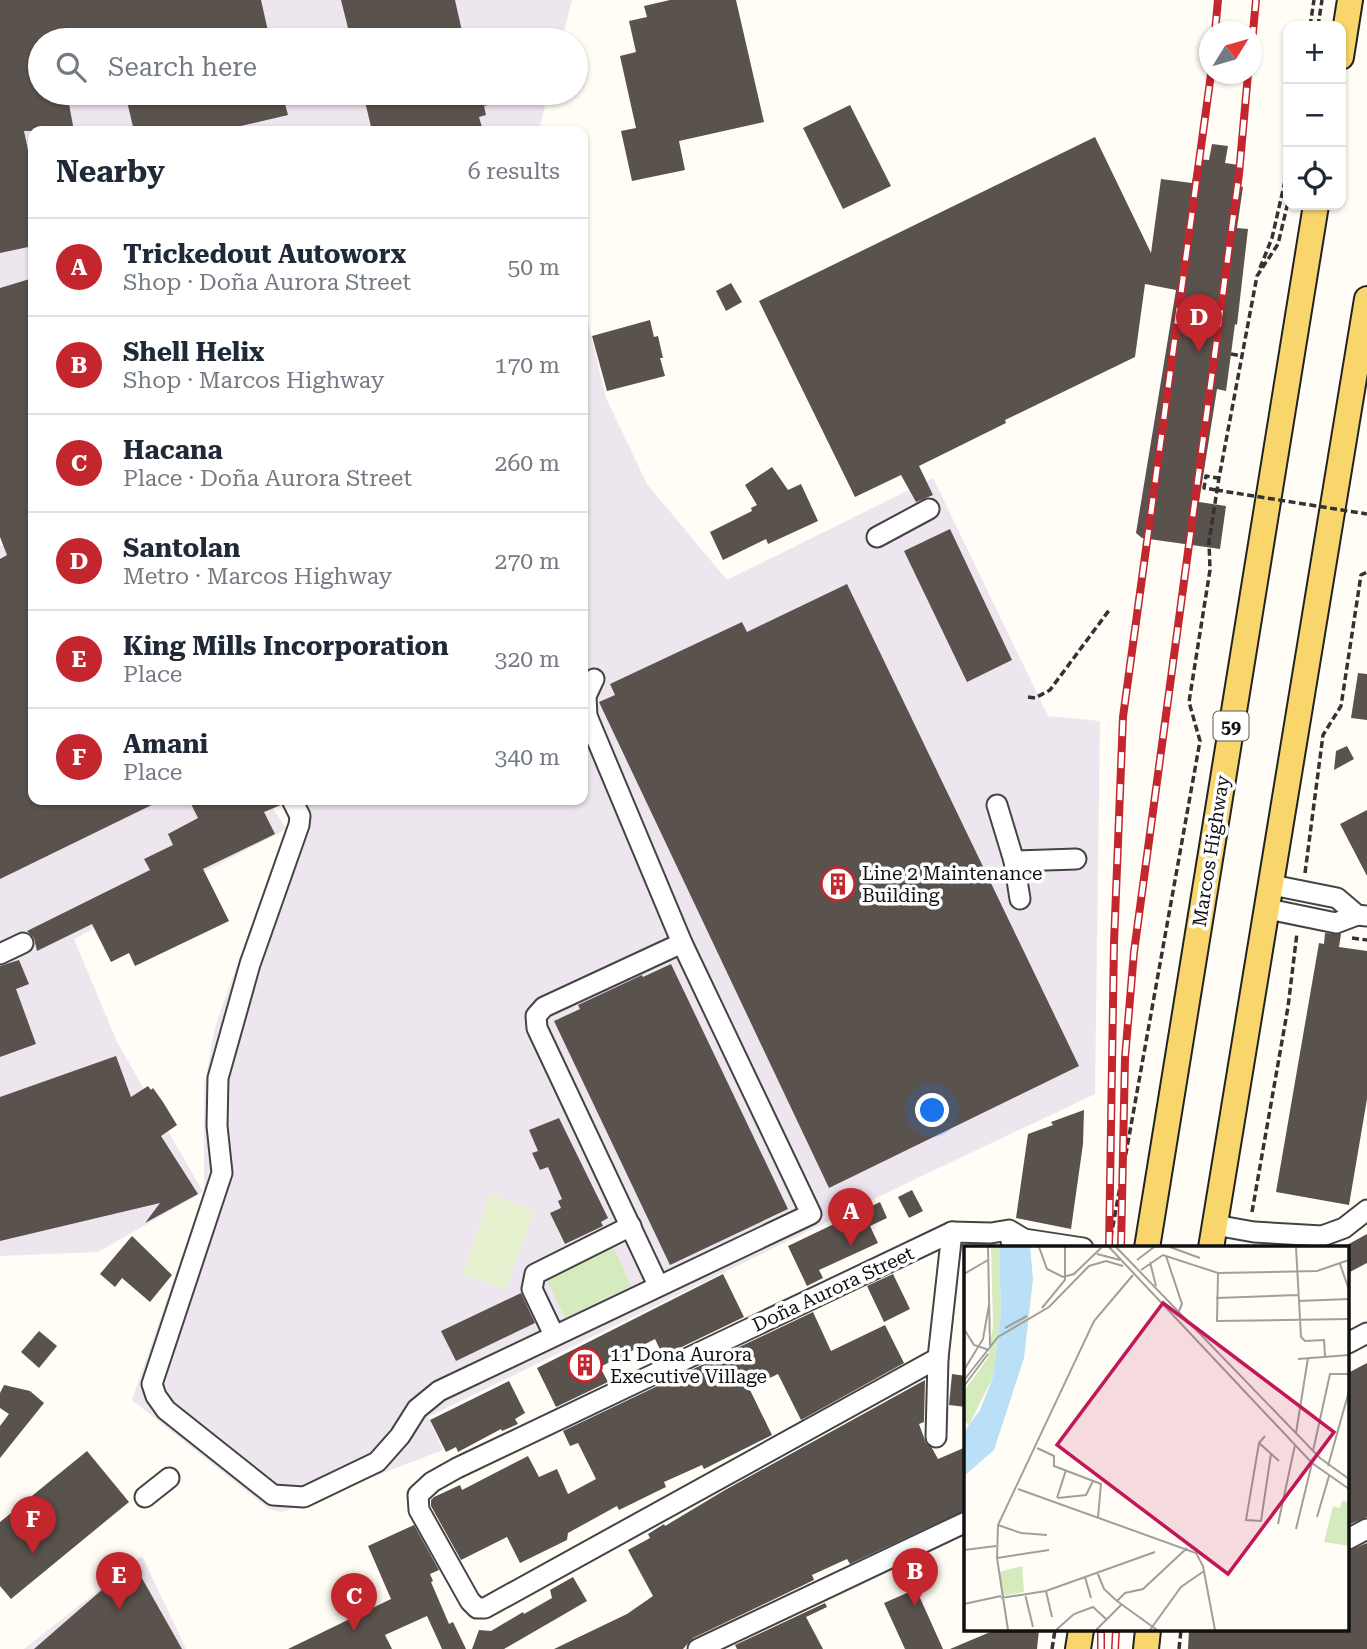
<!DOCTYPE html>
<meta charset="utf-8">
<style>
body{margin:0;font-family:"Roboto Serif",serif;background:#f2f2f3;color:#1f2937}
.controls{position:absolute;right:21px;top:21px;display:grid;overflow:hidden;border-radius:14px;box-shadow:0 2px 5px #0004}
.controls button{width:63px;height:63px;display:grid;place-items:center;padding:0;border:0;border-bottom:2px solid #e0e1e3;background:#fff;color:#1f2937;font:35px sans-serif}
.compass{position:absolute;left:1199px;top:21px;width:63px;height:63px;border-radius:50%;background:#fff;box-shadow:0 2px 5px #0004;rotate:53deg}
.you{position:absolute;left:933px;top:1111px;width:24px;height:24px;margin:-18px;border:5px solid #fff;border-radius:50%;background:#1a73e8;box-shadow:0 0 0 10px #1a73e833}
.badge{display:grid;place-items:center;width:46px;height:46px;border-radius:50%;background:#c4262e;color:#fff;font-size:23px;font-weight:700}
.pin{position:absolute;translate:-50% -58px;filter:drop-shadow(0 2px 4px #0008)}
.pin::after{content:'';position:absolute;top:37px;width:24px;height:21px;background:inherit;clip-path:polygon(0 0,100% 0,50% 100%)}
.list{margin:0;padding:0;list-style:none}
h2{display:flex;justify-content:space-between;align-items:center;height:91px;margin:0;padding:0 28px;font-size:30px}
h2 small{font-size:23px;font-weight:400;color:#747a83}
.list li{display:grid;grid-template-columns:46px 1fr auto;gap:21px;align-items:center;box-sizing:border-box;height:98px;padding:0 28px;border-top:2px solid #e0e1e3}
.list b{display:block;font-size:26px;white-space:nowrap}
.list p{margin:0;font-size:23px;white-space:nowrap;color:#747a83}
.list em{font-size:23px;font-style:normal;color:#747a83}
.icon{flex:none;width:38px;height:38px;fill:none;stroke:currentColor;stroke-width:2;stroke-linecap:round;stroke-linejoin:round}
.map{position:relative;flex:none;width:1367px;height:1649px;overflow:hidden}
.search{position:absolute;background:#fff;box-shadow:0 2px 5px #0004;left:28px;top:28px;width:560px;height:77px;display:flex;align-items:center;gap:18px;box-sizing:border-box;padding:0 24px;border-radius:38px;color:#747a83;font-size:26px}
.panel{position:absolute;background:#fff;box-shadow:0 2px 5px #0004;left:28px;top:126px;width:560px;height:679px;border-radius:14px}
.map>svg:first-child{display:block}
.industrial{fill:#eee6ef}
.green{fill:#d5ebbd}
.pitch{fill:#e6f2cf}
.building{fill:#5a524d}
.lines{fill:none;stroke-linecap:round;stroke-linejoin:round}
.minor-casing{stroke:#444;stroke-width:23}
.major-casing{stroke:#222;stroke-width:28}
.path{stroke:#333;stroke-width:3.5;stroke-dasharray:7 3.5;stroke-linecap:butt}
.minor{stroke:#fff;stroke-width:19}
.major{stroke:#f9d66b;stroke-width:24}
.rail-casing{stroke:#c4262e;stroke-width:8}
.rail{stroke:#fff;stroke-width:5;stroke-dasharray:16;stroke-linecap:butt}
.path-bridge{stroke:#333;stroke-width:3.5;stroke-dasharray:7 3.5;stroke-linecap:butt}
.labels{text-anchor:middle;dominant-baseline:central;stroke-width:7;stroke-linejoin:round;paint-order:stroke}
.shield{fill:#fff;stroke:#585858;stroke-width:2}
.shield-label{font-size:18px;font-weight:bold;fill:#111}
.street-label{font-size:19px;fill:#111;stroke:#fff}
.poi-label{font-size:19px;fill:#111;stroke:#fff;text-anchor:start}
.inset-road{fill:none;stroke:#a09f9a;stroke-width:2}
.view{fill:#c2185b;fill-opacity:0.15;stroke:#c2185b;stroke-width:3.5}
.inset-edge{fill:none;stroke:#111;stroke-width:3.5}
</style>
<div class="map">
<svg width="1367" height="1649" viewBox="0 0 1367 1649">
<rect width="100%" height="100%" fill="#fffdf5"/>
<g class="industrial">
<path d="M 0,0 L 572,0 L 562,40 L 40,40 L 40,93 L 548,93 L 539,131 L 33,131 L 33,427 L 0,309 Z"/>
<path d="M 583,302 L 606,398 L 647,484 L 727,580 L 933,478 L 1048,716 L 1100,721 L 1095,1094 L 905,1184 L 428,1417 L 443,1450 L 282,1512 L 269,1509 L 132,1400 L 204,1192 L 204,1087 L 215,1027 L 285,830 L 74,939 L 117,1042 L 203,1192 L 98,1252 L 0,1256 L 0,546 L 33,533 L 33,800 L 267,800 L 286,828 L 297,800 L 583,800 Z"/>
<path d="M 142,1556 L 186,1649 L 24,1649 Z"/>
</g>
<path class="green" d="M 613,1246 L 631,1286 L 565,1318 L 546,1278 Z"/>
<path class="pitch" d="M 490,1194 L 534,1210 L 506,1289 L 463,1274 Z"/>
<g class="building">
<path d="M 0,0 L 261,0 L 270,40 L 40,40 L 40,93 L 67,93 L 74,131 L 24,131 L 33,175 L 33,246 L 0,253 Z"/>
<path d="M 341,0 L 455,0 L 464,40 L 351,40 Z"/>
<path d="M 670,0 L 736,0 L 764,122 L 679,141 L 685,170 L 632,181 L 621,131 L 636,128 L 620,56 L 636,52 L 629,21 L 647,17 L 644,6 Z"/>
<path d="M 125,93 L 282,93 L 288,115 L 232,128 L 233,131 L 134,131 Z"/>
<path d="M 363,93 L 512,93 L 513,98 L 484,106 L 486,115 L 479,117 L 483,131 L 372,131 Z"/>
<path d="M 850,105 L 891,186 L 843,209 L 803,128 Z"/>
<path d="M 1095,137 L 1151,253 L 1161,179 L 1192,183 L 1196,159 L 1209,160 L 1212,144 L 1228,146 L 1225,163 L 1239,165 L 1234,185 L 1243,187 L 1237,228 L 1248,229 L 1237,325 L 1235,324 L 1226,391 L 1217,389 L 1199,502 L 1226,506 L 1220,549 L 1142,538 L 1136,533 L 1176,290 L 1145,284 L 1135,357 L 1005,420 L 1006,423 L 919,466 L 933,495 L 916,502 L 901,475 L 855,497 L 759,301 Z"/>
<path d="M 33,278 L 33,800 L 162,800 L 0,879 L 0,559 L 7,555 L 0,537 L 0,288 Z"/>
<path d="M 731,283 L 742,302 L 726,311 L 716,291 Z"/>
<path d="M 650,320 L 654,337 L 658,336 L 663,358 L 660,358 L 665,376 L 607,391 L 592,336 Z"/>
<path d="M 772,467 L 788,490 L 801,484 L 818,521 L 768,544 L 766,539 L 723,560 L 710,532 L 752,511 L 751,508 L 757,505 L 745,485 Z"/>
<path d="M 950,529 L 1012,660 L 967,682 L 904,551 Z"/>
<path d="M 847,584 L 1079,1066 L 829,1188 L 599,702 L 615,695 L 610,684 L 742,622 L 747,632 Z"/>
<path d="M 1358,673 L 1367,674 L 1367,720 L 1351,718 Z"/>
<path d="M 1347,746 L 1354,759 L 1334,770 L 1336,751 Z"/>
<path d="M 189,800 L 280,800 L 281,805 L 264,812 L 275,834 L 203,869 L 229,921 L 135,966 L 129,953 L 111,962 L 92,924 L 37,951 L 34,938 L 27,931 L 150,870 L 144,859 L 173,845 L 168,834 L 198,818 Z"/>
<path d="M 1367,810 L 1367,876 L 1340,824 Z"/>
<path d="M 1325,933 L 1341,934 L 1339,947 L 1367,951 L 1367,1099 L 1349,1205 L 1276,1192 L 1319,943 L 1324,944 Z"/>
<path d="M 19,960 L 29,984 L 16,989 L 36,1044 L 0,1057 L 0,966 Z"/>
<path d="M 671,964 L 788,1209 L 670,1265 L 554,1021 L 580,1009 L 578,1005 L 642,975 L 643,977 Z"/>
<path d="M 116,1056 L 131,1097 L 148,1086 L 151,1090 L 153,1088 L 163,1102 L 177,1125 L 161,1136 L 198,1194 L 145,1223 L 160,1203 L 0,1241 L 0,1097 Z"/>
<path d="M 1084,1110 L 1083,1144 L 1071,1229 L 1016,1218 L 1028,1134 L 1053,1125 L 1051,1122 Z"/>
<path d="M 559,1118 L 608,1218 L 601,1222 L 603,1226 L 565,1244 L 550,1213 L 561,1208 L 558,1201 L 562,1199 L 548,1167 L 540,1170 L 532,1153 L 538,1151 L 529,1130 Z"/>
<path d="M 912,1190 L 923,1211 L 909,1218 L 898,1197 Z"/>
<path d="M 880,1202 L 887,1218 L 870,1226 L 878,1243 L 819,1270 L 823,1278 L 807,1286 L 788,1246 Z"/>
<path d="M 1367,1234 L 1367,1263 L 1348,1273 L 1347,1245 Z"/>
<path d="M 132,1236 L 172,1275 L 150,1302 L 122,1278 L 115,1287 L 100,1274 Z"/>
<path d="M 723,1274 L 744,1317 L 663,1356 L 655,1339 L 600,1367 L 608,1382 L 556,1407 L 537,1368 Z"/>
<path d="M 893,1274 L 910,1309 L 884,1322 L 867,1286 Z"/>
<path d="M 521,1293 L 535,1323 L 456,1361 L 441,1331 Z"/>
<path d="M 813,1312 L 831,1351 L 885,1325 L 904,1363 L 801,1420 L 778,1374 L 749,1388 L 772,1435 L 704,1469 L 702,1465 L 664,1482 L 666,1487 L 619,1510 L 617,1506 L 568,1533 L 567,1540 L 520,1563 L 507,1537 L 461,1560 L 431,1506 L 431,1500 L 434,1497 L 460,1485 L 462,1490 L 528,1456 L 539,1477 L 557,1469 L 568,1494 L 596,1479 L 578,1443 L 570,1446 L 563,1431 Z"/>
<path d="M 39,1331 L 57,1346 L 39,1368 L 21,1352 Z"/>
<path d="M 1367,1363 L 1367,1517 L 1348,1525 L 1348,1373 Z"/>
<path d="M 952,1374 L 966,1376 L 966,1407 L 949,1405 Z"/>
<path d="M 925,1380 L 924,1422 L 919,1424 L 926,1443 L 932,1448 L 938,1459 L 966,1447 L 966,1510 L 850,1564 L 847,1559 L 812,1575 L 814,1580 L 693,1638 L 683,1649 L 554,1649 L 627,1614 L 653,1596 L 628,1550 L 650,1538 L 648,1534 L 664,1524 L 665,1526 L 725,1490 Z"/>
<path d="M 509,1381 L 525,1413 L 515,1419 L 518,1424 L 502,1431 L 501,1429 L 458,1452 L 456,1447 L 446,1452 L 430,1420 Z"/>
<path d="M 4,1385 L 30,1391 L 44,1403 L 0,1458 L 0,1426 L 9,1414 L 0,1408 L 0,1393 Z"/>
<path d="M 87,1451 L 129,1502 L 11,1599 L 0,1586 L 0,1522 Z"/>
<path d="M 414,1525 L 439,1570 L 430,1574 L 433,1581 L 431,1582 L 449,1624 L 453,1622 L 466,1649 L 442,1649 L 427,1616 L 385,1635 L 392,1649 L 288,1649 L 391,1599 L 368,1546 Z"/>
<path d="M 1367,1543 L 1367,1649 L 1188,1649 L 1189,1630 L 1348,1630 L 1348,1551 Z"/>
<path d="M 139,1573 L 182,1649 L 34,1649 L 120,1574 Z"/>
<path d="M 573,1577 L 587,1601 L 504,1649 L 472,1649 L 479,1630 L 491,1631 L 523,1612 L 524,1614 L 552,1598 L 550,1590 Z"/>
<path d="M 916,1589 L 943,1649 L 905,1649 L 884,1603 Z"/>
<path d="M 825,1603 L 827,1607 L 806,1617 L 823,1649 L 737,1649 L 735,1645 Z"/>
<path d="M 995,1630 L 1039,1630 L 1037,1649 L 950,1649 Z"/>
</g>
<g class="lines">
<g class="minor-casing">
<g id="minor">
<path d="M 877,537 L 929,509"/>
<path d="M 292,800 L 300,816 L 299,825 L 250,964 L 218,1078 L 217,1126 L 222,1173 L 152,1384 L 156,1396 L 166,1410 L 273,1495 L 304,1497 L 377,1462 L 400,1436 L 417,1409 L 439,1391 L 811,1214 L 682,943 L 587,716 L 586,696 L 594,679"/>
<path d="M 997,805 L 1014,861 L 1020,899"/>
<path d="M 1014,861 L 1076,859"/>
<path d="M 1272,885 L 1337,898 L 1357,915 L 1367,916"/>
<path d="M 1268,909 L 1336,923 L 1357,915"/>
<path d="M 0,954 L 23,943"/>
<path d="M 1215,1225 L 1254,1232 L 1322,1236 L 1344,1228 L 1367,1210"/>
<path d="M 1011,1241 L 1024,1239 L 1083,1248"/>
<path d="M 658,1285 L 537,1028 L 536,1016 L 544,1007 L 682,943"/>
<path d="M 554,1335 L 532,1289 L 535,1274 L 631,1226"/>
<path d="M 1348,1343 L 1367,1333"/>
<path d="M 938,1358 L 485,1608 L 477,1608 L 470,1601 L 419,1510 L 418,1495 L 432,1482 L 457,1468 L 952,1232 L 991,1233 L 1009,1230 L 1024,1239"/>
<path d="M 936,1437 L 938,1358 L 952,1232"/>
<path d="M 145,1497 L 169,1478"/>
<path d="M 1348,1539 L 1367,1529"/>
<path d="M 698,1649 L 966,1522"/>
</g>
</g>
<g class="major-casing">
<g id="major">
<path d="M 1341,57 L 1350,0"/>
<path d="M 1147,1248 L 1316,205"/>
<path d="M 1211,1248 L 1367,299"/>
<path d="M 1078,1649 L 1081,1630"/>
<path d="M 1146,1649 L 1148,1630"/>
</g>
</g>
<g class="path">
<path d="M 1310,26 L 1314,0"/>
<path d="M 1318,26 L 1322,0"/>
<path d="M 1260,268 L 1272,238 L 1288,168"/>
<path d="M 1231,354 L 1242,356"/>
<path d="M 1216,490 L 1204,488 L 1206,476 L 1218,478"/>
<path d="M 1028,697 L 1035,698 L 1050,690 L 1110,609"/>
<path d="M 1305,873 L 1323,735 L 1341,706 L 1361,575 L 1367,572"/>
<path d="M 1352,938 L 1367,940"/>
<path d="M 1252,1212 L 1288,1007 L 1297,933"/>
<path d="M 1109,1248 L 1200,741 L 1189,702 L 1210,570 L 1209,541 L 1219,478 L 1257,276 L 1278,244 L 1288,202"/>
<path d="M 1052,1649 L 1055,1630"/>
<path d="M 1179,1649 L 1181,1630"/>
</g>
<use href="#minor" class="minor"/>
<use href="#major" class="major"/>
<g class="rail-casing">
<g id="rail">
<path d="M 1215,32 L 1218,0"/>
<path d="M 1252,43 L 1256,0"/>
<path d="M 1109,1248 L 1114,943 L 1123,717 L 1211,74"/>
<path d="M 1121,1248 L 1125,1058 L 1134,952 L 1239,174 L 1248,74"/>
<path d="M 1101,1649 L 1101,1630"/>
<path d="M 1115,1649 L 1116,1630"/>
</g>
</g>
<use href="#rail" class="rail"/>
<path class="path-bridge" d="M 1216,490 L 1367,514"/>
</g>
<defs>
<g id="building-ring" transform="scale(1.75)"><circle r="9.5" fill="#fff" stroke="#c4262e" stroke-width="1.5"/><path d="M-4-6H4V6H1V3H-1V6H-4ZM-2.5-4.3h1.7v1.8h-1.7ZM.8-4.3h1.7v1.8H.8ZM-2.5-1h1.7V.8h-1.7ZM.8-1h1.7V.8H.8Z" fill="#c4262e"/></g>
</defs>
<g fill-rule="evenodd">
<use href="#building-ring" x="838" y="884"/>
<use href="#building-ring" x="585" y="1365"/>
</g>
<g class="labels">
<rect class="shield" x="1213.5" y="711.5" width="35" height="29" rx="5"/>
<g class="shield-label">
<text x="1231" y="726">59</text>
</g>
<g class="street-label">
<text transform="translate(1211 851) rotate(-81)">Marcos Highway</text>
<text transform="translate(833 1289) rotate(-25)">Doña Aurora Street</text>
</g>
<g class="poi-label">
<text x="862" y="873">Line 2 Maintenance<tspan x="862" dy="22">Building</tspan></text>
<text x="610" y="1354">11 Dona Aurora<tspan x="610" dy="22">Executive Village</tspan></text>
</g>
</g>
<g transform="translate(964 1246)">
<rect width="385" height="385" fill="#fffdf5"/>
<path d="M 27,1 L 35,1 L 37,66 L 29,131 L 5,179 L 0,175 L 0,145 L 24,112 L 29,80 ZM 378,255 L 385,256 L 385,300 L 360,296 L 369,260 L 376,262 ZM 58,320 L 60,346 L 38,350 L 35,326 Z" fill="#d5ebbd"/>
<path d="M 35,1 L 66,1 L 69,33 L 60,112 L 30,204 L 0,230 L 0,186 L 16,164 L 29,131 L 37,66 Z" fill="#b9e0f7"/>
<path class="inset-road" d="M 24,1 L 26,100M 75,1 L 83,23 L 99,31 L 110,28 L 138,1M 145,1 L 348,217 L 385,243M 152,1 L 356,212 L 385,233M 206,1 L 236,12M 332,1 L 337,91 L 341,95 L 360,94 L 361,110M 133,8 L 156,14M 202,10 L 218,58 L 215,65M 173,14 L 190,1M 186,16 L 192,40M 376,18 L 385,44M 177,24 L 199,9 L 254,27 L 353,25 L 385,14M 254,27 L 253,75 L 385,73M 0,28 L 24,14M 252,52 L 334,49M 334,55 L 385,53M 78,62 L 101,34 L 101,1M 41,82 L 63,70M 0,83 L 10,99 L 25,104M 334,113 L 385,109M 0,124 L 19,93 L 25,59M 0,134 L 34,91 L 85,61 L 125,20 L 142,15 L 159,20M 0,140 L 24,108M 332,187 L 344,112M 301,190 L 295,197 L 282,274 L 297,275 L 307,208M 295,197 L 315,215M 73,202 L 90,210 L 90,220 L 137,238 L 134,271M 349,205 L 366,128 L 385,128M 364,220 L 385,145M 54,243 L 232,307 L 239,320 L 251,384M 93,252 L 102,224M 94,252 L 122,249 L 129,235M 353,271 L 365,230M 314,278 L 331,199M 34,279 L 57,287 L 83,289M 332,283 L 348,217M 0,304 L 32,300M 33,312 L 85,304M 133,326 L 140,343 L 153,355 L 193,384M 121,331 L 127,352M 82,345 L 88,371M 61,348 L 69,381M 37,352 L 82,345 L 191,306M 153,355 L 161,347 L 179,343 L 223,302M 0,358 L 37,350M 44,384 L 33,312 L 34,279 L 130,75 L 169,29M 92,384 L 110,368 L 129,361 L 142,373M 132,384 L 157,359M 186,384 L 217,341 L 240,325"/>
<path class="view" d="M 199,57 L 370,186 L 264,328 L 93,199 Z"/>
<rect width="385" height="385" class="inset-edge"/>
</g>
</svg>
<div class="controls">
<button>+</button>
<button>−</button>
<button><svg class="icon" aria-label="locate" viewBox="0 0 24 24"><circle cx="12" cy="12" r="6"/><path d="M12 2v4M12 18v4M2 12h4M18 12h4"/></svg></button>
</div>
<svg class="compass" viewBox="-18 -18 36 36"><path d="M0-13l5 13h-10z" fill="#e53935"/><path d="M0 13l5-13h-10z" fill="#747a83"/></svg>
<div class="you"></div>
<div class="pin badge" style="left:851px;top:1246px">A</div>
<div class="pin badge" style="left:915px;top:1606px">B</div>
<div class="pin badge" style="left:354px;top:1631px">C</div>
<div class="pin badge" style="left:1199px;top:352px">D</div>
<div class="pin badge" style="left:119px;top:1610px">E</div>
<div class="pin badge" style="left:33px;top:1554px">F</div>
<div class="search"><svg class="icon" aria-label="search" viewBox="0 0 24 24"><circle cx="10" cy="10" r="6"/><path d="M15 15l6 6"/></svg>Search here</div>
<section class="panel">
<h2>Nearby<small>6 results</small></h2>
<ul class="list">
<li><span class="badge">A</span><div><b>Trickedout Autoworx</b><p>Shop · Doña Aurora Street</p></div><em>50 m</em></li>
<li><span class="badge">B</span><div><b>Shell Helix</b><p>Shop · Marcos Highway</p></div><em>170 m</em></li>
<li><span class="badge">C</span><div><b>Hacana</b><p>Place · Doña Aurora Street</p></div><em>260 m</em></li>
<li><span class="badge">D</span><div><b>Santolan</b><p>Metro · Marcos Highway</p></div><em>270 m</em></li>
<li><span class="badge">E</span><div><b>King Mills Incorporation</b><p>Place</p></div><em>320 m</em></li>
<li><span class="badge">F</span><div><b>Amani</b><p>Place</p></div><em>340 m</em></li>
</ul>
</section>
</div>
